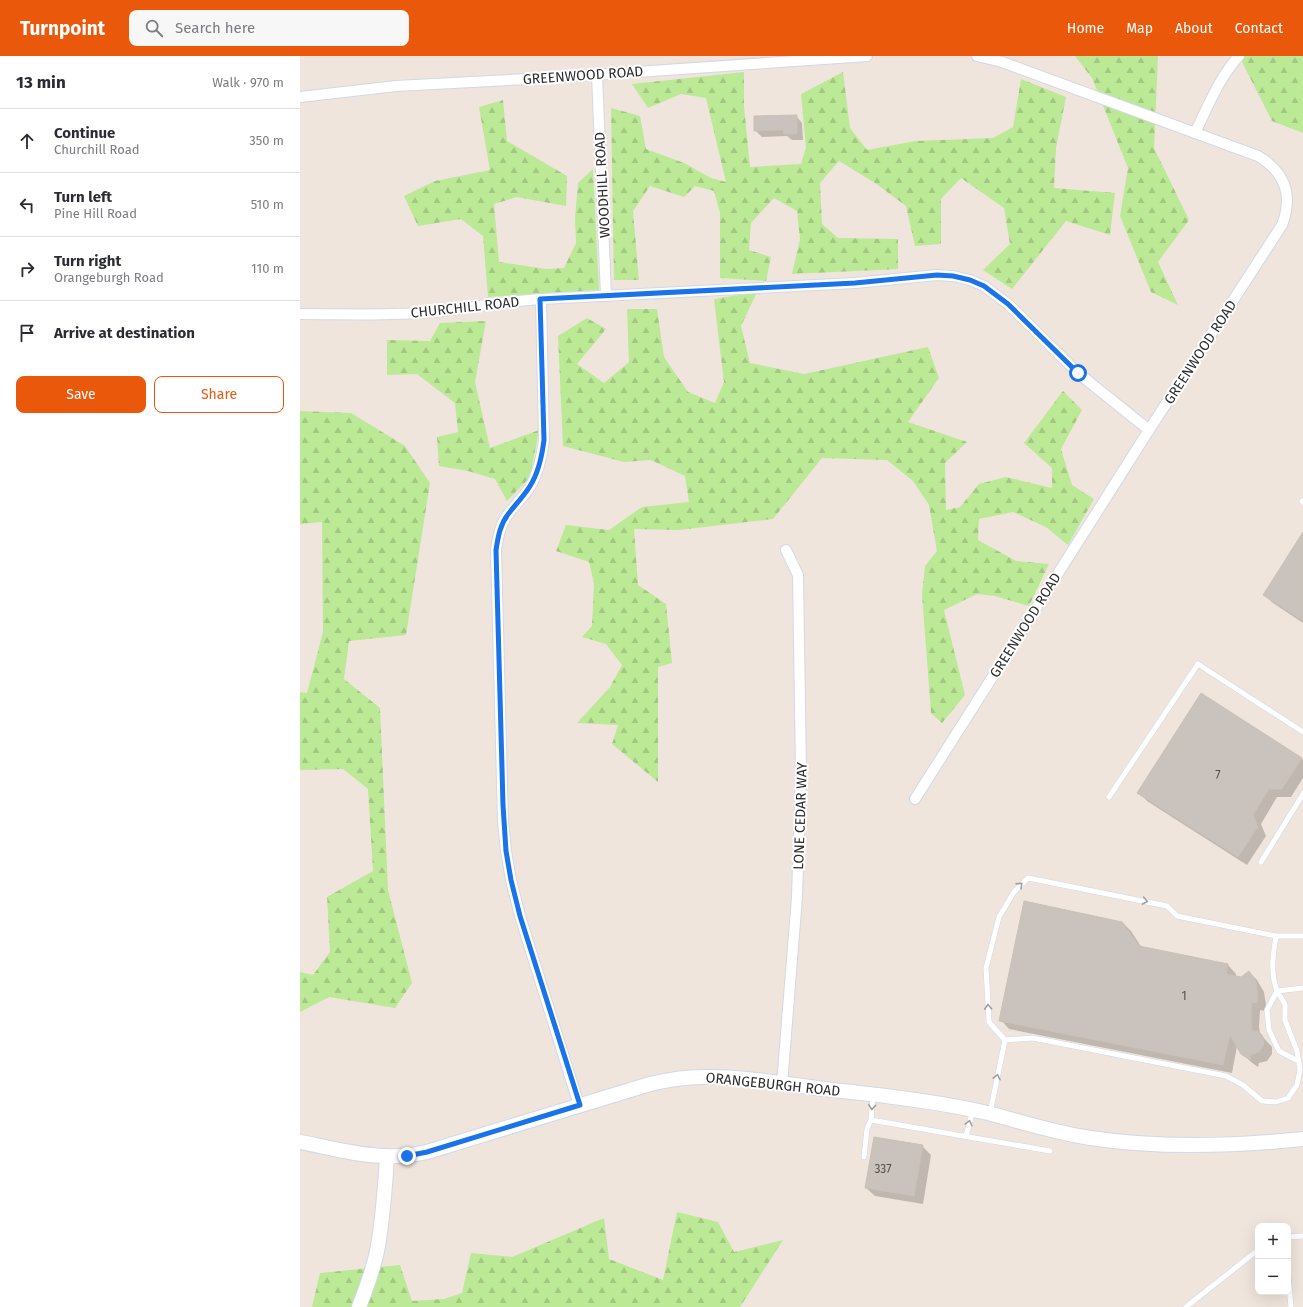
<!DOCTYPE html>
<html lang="en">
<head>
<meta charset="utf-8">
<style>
  body { margin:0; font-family:"Fira Sans",sans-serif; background:#f7f7f7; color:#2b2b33 }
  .controls { position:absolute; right:12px; bottom:12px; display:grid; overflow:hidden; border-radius:8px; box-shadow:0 4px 16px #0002 }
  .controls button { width:36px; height:36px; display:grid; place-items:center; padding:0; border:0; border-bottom:1px solid #e1e1e2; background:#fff; color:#2b2b33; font:20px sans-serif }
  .stop { position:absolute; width:12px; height:12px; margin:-9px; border:3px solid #1a73e8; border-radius:50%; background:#fff }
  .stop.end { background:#1a73e8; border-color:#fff; box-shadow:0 1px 4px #0008 }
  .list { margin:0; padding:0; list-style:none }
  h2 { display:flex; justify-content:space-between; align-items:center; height:52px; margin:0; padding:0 16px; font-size:17px }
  h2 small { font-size:13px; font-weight:400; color:#7c7c81 }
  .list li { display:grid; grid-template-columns:26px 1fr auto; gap:12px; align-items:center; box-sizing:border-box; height:64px; padding:0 16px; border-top:1px solid #e1e1e2 }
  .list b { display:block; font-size:15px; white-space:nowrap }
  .list p { margin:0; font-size:13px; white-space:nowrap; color:#7c7c81 }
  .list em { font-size:13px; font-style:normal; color:#7c7c81 }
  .actions { display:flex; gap:8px; padding:12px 16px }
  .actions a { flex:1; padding:9px 0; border:1px solid #ea580c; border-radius:8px; text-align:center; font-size:14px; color:#ea580c }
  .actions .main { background:#ea580c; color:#fff }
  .icon { flex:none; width:22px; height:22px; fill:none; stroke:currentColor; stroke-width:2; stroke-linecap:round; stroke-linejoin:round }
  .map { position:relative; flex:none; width:1003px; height:1251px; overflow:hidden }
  header { display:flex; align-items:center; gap:24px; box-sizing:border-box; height:56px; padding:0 20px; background:#ea580c; color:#fff }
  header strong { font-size:19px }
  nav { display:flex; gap:22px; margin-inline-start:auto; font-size:14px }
  .search { width:280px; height:36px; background:#f7f7f7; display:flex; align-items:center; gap:10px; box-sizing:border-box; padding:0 14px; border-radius:8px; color:#7c7c81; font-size:15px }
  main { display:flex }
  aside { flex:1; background:#fff }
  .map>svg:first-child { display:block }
  .forest { fill:url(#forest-firs) }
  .shadow { fill:#0003 }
  .building { fill:#cac2bc; stroke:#cac1b6 }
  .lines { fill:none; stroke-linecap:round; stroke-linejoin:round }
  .lane-casing { stroke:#d2d8e5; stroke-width:6 }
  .street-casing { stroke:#d2d8e5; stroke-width:12 }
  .secondary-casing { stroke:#d2d8e5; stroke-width:16 }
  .lane { stroke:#fff; stroke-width:5 }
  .street { stroke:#fff; stroke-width:10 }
  .secondary { stroke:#fff; stroke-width:14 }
  .oneway { stroke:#a0a0a0 }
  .route { stroke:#1a73e8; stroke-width:5 }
  .labels { text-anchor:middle; stroke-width:4; stroke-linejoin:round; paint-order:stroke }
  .number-label { font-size:12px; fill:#545250 }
  .street-label { font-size:14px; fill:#2c2c2c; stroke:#fff }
</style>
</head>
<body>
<header>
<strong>Turnpoint</strong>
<div class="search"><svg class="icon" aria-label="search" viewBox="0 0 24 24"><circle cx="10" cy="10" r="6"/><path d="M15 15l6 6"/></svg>Search here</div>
<nav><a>Home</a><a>Map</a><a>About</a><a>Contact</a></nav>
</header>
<main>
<aside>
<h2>13 min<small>Walk · 970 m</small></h2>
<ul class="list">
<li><svg class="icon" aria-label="ahead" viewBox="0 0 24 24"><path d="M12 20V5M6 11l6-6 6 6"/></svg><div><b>Continue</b><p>Churchill Road</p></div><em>350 m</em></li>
<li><svg class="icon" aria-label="left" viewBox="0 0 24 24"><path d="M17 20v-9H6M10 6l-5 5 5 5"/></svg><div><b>Turn left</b><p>Pine Hill Road</p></div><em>510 m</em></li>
<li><svg class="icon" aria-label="right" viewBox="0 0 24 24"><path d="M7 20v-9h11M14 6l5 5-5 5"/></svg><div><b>Turn right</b><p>Orangeburgh Road</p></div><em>110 m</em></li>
<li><svg class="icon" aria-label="arrive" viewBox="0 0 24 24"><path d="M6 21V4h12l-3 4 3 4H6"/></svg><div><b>Arrive at destination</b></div></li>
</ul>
<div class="actions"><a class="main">Save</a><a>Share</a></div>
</aside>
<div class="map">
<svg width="1003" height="1251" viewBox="0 0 1003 1251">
  <defs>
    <pattern id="forest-firs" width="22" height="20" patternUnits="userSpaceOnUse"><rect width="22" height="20" fill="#bce995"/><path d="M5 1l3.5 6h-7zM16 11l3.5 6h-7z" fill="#a2c881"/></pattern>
  </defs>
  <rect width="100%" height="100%" fill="#efe5dd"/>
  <path class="forest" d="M775,0H858L854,92L889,164L858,206L878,249L851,236L820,160L828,112L792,22Z
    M939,0H1003V77L972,65Z
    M444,16V50L450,111L501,108L506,91L501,38L543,16L550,72L567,94L615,85L693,82L713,71L721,23L766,41L756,92L754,132L815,137L810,179L766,165L712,233L683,214L710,188L704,152L661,122L641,143V188L615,190L606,150L575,127L539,105L520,127L522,168L538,182L598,183V213L492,218L500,183L497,155L474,142L451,167L449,194L471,201L466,225L420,222V157L414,135L395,130L384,141L350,130L333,155L339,224H314L311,52L340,60L346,93L384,107L411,122L426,126L406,42L381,38L348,52L332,28Z
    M203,44L207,85L267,120L266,150L217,141L194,148L199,206L246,213L264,212L276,187L275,162L278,127L293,113L299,234L188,241L183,180L161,163L118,170L104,140L135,125L190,114L179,51Z
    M457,236L441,270L450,307L504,318L628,291L639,322L608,366L667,386L645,407L646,454L660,451L679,428L706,421L752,432V412L724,387L763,335L782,354L761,393L772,429L794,443L768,489L746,471L713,456L679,463L678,484L716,505L749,508L729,550L695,540L677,538L644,554L665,639L642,667L631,657L622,539L625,510L637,495L629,449L613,425L587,404L522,402L473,463L379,474L334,473L338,529L366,548L372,607L358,611V726L312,688L318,669L277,667L310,631L322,609L306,588L282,581L292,570L294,527L289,506L256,495L266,469L309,474L342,451L389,446L385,420L351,404L324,406L263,390L258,280L287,262L306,273L277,308L304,327L329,306L327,253H357L364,301L388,336L415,347L424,326L414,243Z
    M186,265L175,326L190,392L239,374L230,421L207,445L195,423L168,415L139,410L137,381L158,376L155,347L117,318L87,319V284L130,285L140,267Z
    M0,355L51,357L105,390L130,427L106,579L49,585L44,623L80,652L88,834L112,927L95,952L29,941L0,956V916L13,919L30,896L27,841L73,815L68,733L43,713L0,714V636L7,637L23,576L22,466L0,468Z
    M377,1156L418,1166L434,1196L483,1184L440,1251H12L20,1217L100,1209L112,1245L144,1243L162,1237L171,1197L212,1201L304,1162L309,1203L363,1224Z"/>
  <path class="shadow" d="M496,60L502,67L503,84H492L487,80L462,81L455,74Z
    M1003,478V567L973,547L964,539Z
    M1001,702L1003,704V722L991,741H977L961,768L966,780L947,809L847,745L839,736Z
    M822,866L831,875L842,892L928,909L936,918V921L941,922L949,916L957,924L964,936L966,949L965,955L960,954L959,971L960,978L972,991V998L967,1005L959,1007L958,1011L951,1006L942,997L937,990L932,1017L709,973L701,964Z
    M622,1090L631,1099L623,1148L575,1140L566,1132Z"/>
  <path class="building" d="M497,59V78H484L483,74L454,75V60Z
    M1003,476V565L963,539Z
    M901,637L1002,702L982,733H969L953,759L958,771L938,801L837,737Z
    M724,845L822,866L839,890L928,908L926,918L941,921L949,915L956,926L958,940L957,947L952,946L951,961L952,975H957L961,978L963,981L964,989L959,996L951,999L950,1004L941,998L930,979L923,1009L699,965Z
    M574,1081L623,1089L614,1140L565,1132Z"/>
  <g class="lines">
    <defs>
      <path id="lane" d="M1002,445L1003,446
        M809,741L898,608L1003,676
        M961,806L1003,738
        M976,880C973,900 970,915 977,935L967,954L969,974L979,995L998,1005
        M705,984L689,966L686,912L699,861L714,836L728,822L867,850L877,860L976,880H1003
        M705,984L733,982L926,1020L943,1029L962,1045L976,1046L988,1042L997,1029L1000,1014L997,995L985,964V948L977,935L1003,932
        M690,1057L705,984
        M571,1064L573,1039
        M666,1080L673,1054
        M564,1101L567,1073L571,1064L750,1095
        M988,1181L1003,1180
        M988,1219L991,1251
        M886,1251L958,1194"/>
      <path id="street" d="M297,18L306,240
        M0,41L96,30L264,21L567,0
        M895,77C908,50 919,22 939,0
        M241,243L244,384C242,400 239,416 230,431C224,440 216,448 209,457C200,468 198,481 196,494L203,765L206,795L211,824L220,860L279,1049
        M0,258C45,258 90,260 134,256C170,252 205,245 241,243L555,227L637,219L653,220L670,224L684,230L708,248L778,317L849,374
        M615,743L849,374L982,169C993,140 986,117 958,100L702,6L677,0
        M482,1028L497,841L500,750L501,716L498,519L486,494"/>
      <path id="secondary" d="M0,1086C27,1091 59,1100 86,1100C100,1101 113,1099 127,1096L350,1028C367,1024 385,1021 402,1021C443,1020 484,1028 524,1033C579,1039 635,1045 688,1057C722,1066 756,1077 791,1082C861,1093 934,1090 1003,1083
        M59,1251C66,1233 73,1215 77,1195C83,1164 85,1132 87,1101"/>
    </defs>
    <use href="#lane" class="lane-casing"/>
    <use href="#street" class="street-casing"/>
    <use href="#secondary" class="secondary-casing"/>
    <use href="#lane" class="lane"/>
    <use href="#street" class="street"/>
    <use href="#secondary" class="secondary"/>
  </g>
  <defs><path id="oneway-chevron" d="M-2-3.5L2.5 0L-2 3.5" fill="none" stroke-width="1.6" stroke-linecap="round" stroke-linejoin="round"/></defs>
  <g class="oneway">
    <use href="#oneway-chevron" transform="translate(720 829) rotate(-44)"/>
    <use href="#oneway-chevron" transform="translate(845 845) rotate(11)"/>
    <use href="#oneway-chevron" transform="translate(688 951) rotate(-93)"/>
    <use href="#oneway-chevron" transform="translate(697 1021) rotate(-78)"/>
    <use href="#oneway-chevron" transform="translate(572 1051) rotate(96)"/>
    <use href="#oneway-chevron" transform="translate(669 1067) rotate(-76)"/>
  </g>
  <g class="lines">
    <path class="route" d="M107,1100L127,1096L280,1049L220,860L211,824L206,795L203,749L196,494C198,481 200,468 209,457C216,448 224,440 230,430C239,416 242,400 244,384L240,243L555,227L637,219L653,220L670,224L684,230L708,248L778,317"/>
  </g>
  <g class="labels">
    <g class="number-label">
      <text x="918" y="723">7</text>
      <text x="884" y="944">1</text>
      <text x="583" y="1117">337</text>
    </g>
    <g class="street-label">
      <text transform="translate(283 19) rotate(-4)" y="5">GREENWOOD ROAD</text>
      <text transform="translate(302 129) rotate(-93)" y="5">WOODHILL ROAD</text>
      <text transform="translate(165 251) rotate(-6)" y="5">CHURCHILL ROAD</text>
      <text transform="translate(900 296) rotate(-57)" y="5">GREENWOOD ROAD</text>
      <text transform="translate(725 569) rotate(-58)" y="5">GREENWOOD ROAD</text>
      <text transform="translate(500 760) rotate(-88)" y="5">LONE CEDAR WAY</text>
      <text transform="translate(473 1028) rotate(6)" y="5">ORANGEBURGH ROAD</text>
    </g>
  </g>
</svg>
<div class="controls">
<button>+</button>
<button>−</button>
</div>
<div class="stop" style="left:778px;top:317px"></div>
<div class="stop end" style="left:107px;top:1100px"></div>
</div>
</main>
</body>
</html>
